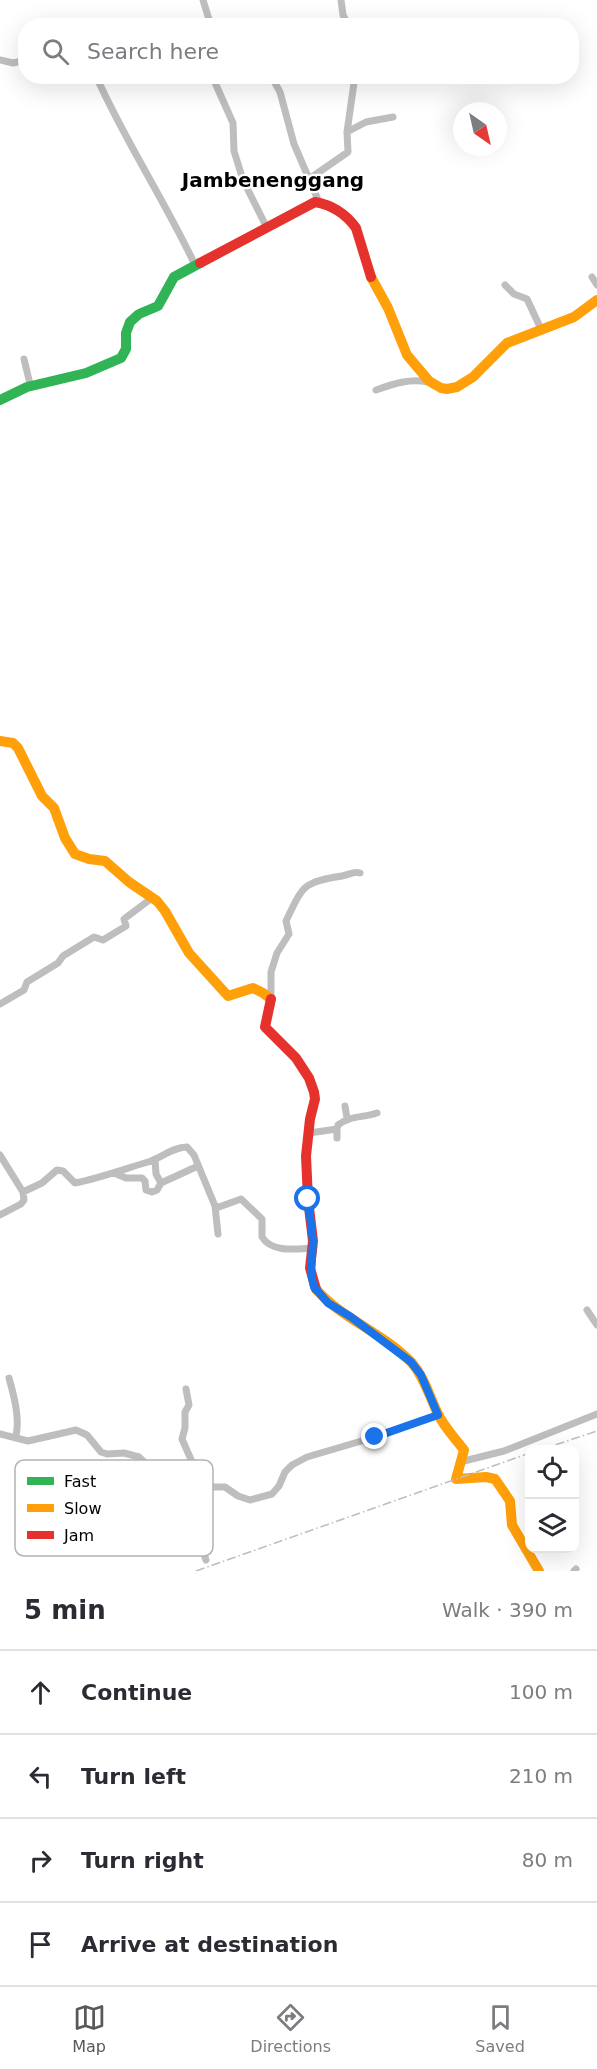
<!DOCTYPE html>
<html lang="en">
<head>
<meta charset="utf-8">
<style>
  body { margin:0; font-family:"DejaVu Sans",sans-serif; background:#f2f2f3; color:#2b2b33 }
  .controls { position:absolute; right:18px; bottom:18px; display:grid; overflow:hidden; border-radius:12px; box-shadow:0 6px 24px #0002 }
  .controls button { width:54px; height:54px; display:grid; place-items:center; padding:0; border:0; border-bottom:2px solid #e1e1e2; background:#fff; color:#2b2b33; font:30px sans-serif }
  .compass { position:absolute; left:453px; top:102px; width:54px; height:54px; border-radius:50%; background:#fff; box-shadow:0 6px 24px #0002; rotate:146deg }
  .stop { position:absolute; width:18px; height:18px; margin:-14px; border:4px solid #1a73e8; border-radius:50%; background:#fff }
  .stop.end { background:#1a73e8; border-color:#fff; box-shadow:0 2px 6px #0008 }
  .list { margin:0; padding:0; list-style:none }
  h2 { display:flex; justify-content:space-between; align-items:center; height:78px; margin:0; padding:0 24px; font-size:26px }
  h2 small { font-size:20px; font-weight:400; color:#7c7c81 }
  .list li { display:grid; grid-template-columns:39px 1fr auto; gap:18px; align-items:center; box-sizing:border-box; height:84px; padding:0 24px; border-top:2px solid #e1e1e2 }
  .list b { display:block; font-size:22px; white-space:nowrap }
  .list em { font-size:20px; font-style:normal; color:#7c7c81 }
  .icon { flex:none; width:33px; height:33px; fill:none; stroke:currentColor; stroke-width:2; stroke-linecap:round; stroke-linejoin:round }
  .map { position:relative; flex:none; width:597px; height:1571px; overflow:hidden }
  .search { position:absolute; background:#fff; box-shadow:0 6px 24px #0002; left:18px; right:18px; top:18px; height:66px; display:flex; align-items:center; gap:15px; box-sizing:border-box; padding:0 21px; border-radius:24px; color:#7c7c81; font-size:22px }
  .sheet { height:414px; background:#fff }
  nav { display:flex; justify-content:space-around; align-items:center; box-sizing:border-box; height:84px; border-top:2px solid #e1e1e2; background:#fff; font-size:16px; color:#7c7c81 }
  nav a { display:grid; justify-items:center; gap:3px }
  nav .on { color:#595959 }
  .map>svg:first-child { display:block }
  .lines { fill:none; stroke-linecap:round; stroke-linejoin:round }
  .street { stroke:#bebebe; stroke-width:7 }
  .fast { stroke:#30b455; stroke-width:10 }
  .slow { stroke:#ff9f0a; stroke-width:10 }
  .jam { stroke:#e5322d; stroke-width:10 }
  .rail { stroke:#bebebe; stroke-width:1.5; stroke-dasharray:9 3 1.5 3; stroke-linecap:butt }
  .route { stroke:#1a73e8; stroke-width:8 }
  .labels { text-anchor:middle; stroke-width:4.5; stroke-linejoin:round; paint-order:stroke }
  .quarter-label { font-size:20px; font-weight:bold; fill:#000; stroke:#fff }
  .key { fill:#fff; stroke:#b2b2b2; stroke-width:1.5 }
  .key-label { font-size:16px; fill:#000 }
</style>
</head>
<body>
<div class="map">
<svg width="597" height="1571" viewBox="0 0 597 1571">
  <rect width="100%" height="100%" fill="#fff"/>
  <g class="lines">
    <path class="street" d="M203,0L211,26
      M341,0L343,15L349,26
      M0,60L13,63L26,60
      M96,76C125,141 165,201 195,265
      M212,76L233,123L234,151L243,180L266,226
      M271,76L280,92L294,144L319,202
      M347,132L366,122L393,117
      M309,179L348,152L347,132L355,76
      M592,277L597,285
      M505,285L514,294L527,299L541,329
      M24,359L30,384
      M376,390C393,384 410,378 428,382
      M271,998V972L277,953L289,934L286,921C303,886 302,882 342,876C349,875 353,871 360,873
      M0,1004L24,990L27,982L58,963L63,956L94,937L103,940L126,926L124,919L152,898
      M345,1106L347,1118
      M337,1129L338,1125C350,1115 363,1118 377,1113
      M309,1133L337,1129V1138
      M0,1155L23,1192L42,1183L57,1170L63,1171L75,1183C100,1178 124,1169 148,1162C161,1158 173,1147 187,1147L194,1155L215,1206L219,1207L241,1199L262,1219V1237C272,1253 296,1249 312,1248
      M155,1159L156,1174L161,1183
      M114,1173L126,1178H142L145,1181L146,1190L152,1192L157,1190L161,1183L198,1166
      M215,1206L218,1234
      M0,1215L21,1204L24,1200L23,1192
      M587,1310L597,1325
      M9,1378C14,1396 20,1418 16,1436
      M186,1389L189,1405L185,1412V1428L182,1439L203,1487
      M0,1434L28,1441L76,1430L87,1435L101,1452L107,1454L124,1453L139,1457L165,1481L188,1487H225L238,1496L250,1500L272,1494L279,1486L285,1472L292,1465L307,1457L375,1437L438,1415
      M460,1462L504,1451L597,1414
      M188,1487C198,1500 203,1515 204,1532C205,1543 201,1549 206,1560
      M574,1571L576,1569"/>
    <path class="fast" d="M0,400L27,387L86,373L121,358L126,349V333L130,322L139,314L158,306L174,277L200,263"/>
    <path class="slow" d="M371,277L388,308L407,355L429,381L441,388L447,389L457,387L473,377L507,343L574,317L597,300
      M0,741L13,743L18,748L42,796L54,808L65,838L75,854L89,859L105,861L129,882L157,901L165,911L189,953L228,996L253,988L263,993L271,999
      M316,1289C343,1320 384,1333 412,1363C424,1377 429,1395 437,1412C443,1426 455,1438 464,1450L456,1479L486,1477L495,1479L510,1501L512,1525L539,1571"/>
    <path class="jam" d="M200,263L315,202C332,205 346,214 356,228L371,277
      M271,999L265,1027L296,1058L309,1078L314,1092L315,1099L310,1119L306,1156L308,1199L313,1241L310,1268L316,1289"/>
    <path class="rail" d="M540,1450L597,1431
      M196,1571L530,1453"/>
  </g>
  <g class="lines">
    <path class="route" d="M308,1199L313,1241L311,1274L314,1287L328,1303L351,1317L411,1362L421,1375L438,1415L375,1437"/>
  </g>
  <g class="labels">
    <g class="quarter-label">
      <text x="273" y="187">Jambenenggang</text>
    </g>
  </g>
  <rect x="15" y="1460" width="198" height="96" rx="9" class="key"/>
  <rect x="27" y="1477" width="27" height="8" fill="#30b455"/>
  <rect x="27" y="1504" width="27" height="8" fill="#ff9f0a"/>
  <rect x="27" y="1531" width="27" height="8" fill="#e5322d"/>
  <g class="key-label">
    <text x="64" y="1487">Fast</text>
    <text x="64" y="1514">Slow</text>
    <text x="64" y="1541">Jam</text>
  </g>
</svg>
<div class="controls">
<button><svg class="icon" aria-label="locate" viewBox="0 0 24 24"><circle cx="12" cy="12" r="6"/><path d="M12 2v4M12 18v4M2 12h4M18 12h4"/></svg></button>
<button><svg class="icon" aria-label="layers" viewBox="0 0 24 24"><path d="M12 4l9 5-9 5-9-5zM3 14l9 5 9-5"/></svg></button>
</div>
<svg class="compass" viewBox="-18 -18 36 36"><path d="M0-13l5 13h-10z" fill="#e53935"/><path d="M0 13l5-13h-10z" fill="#7c7c81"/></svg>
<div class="stop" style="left:308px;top:1199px"></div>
<div class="stop end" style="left:375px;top:1437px"></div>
<div class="search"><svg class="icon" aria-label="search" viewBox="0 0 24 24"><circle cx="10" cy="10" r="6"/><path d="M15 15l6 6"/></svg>Search here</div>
</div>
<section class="sheet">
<h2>5 min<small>Walk · 390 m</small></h2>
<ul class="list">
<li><svg class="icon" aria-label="ahead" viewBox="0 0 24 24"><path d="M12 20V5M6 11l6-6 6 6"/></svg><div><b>Continue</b></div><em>100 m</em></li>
<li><svg class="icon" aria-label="left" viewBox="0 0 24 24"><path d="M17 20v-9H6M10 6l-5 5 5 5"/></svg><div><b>Turn left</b></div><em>210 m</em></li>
<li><svg class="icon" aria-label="right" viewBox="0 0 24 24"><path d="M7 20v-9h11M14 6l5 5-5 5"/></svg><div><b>Turn right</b></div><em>80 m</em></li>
<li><svg class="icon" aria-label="arrive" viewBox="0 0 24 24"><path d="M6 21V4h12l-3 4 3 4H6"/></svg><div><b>Arrive at destination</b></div></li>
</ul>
</section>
<nav>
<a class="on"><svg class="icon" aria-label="map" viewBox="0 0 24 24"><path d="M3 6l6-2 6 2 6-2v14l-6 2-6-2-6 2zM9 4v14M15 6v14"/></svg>Map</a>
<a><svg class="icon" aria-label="directions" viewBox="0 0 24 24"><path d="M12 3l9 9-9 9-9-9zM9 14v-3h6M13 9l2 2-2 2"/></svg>Directions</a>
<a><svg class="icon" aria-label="saved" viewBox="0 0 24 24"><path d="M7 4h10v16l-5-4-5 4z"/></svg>Saved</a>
</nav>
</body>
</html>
